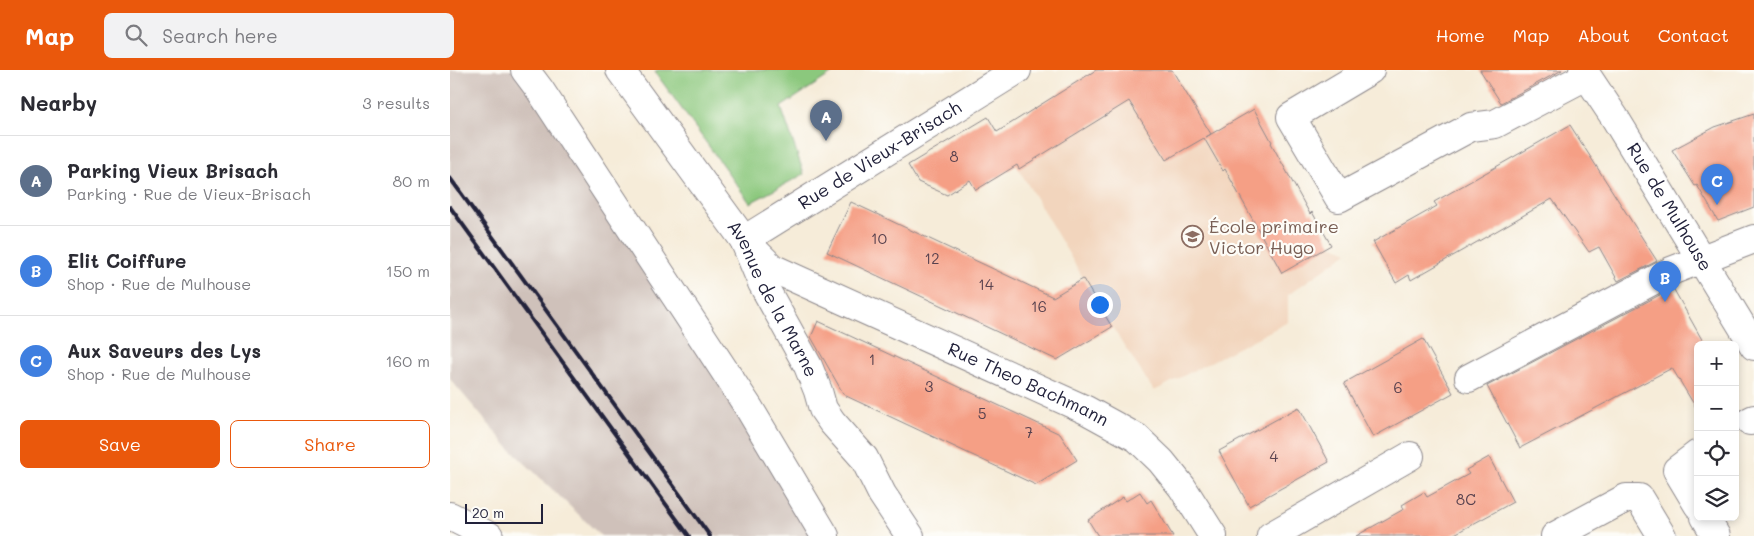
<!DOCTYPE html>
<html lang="en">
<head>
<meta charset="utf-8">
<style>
  body { margin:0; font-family:Mali,sans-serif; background:#f2f2f3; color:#2b2b33 }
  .controls { position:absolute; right:15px; bottom:15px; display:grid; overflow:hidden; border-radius:8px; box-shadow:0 2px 8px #0003 }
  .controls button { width:45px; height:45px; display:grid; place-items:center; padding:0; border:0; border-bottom:1px solid #e1e1e2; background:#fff; color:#2b2b33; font:25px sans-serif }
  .scale { position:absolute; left:15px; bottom:12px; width:78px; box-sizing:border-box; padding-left:5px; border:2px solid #22223b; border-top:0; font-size:14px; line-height:18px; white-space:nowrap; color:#22223b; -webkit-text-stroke:4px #fdfcf7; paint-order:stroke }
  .you { position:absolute; left:649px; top:234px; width:18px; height:18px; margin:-12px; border:4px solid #fff; border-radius:50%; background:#1a73e8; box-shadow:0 0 0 8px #1a73e833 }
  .badge { display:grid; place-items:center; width:32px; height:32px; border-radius:50%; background:#ea580c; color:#fff; font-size:16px; font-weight:700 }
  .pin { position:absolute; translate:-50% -41px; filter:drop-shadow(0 1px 2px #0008) }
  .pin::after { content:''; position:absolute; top:26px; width:18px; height:15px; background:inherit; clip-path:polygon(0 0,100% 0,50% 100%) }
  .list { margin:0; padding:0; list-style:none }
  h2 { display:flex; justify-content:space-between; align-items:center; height:65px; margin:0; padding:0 20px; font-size:21px }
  h2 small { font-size:16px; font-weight:400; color:#7c7c81 }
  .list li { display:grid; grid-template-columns:32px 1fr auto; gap:15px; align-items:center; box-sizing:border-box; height:90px; padding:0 20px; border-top:1px solid #e1e1e2 }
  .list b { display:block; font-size:19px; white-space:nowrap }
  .list p { margin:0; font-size:16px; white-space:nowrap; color:#7c7c81 }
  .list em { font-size:16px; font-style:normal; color:#7c7c81 }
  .actions { display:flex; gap:10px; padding:15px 20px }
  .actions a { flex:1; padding:11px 0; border:1px solid #ea580c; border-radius:8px; text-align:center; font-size:18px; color:#ea580c }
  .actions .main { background:#ea580c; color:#fff }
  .icon { flex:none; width:28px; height:28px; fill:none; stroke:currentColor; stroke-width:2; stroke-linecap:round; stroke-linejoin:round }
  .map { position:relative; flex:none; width:1304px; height:466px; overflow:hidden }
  header { display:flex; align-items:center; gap:30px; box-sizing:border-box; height:70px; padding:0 25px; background:#ea580c; color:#fff }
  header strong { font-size:24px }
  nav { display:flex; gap:28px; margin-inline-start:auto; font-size:18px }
  .search { width:350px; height:45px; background:#f2f2f3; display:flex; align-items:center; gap:12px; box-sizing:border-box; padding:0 18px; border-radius:8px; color:#7c7c81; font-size:19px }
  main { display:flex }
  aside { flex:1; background:#fff }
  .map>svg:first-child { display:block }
  .built { fill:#f2d5bd }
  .industrial { fill:#cfc1ba }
  .green { fill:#8bc87d; stroke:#56755c }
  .building { fill:#f59f85 }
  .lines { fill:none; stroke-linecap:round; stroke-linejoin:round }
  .minor-casing { stroke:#8c878a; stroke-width:30 }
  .major-casing { stroke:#8c878a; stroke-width:30 }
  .minor { stroke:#fff; stroke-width:28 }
  .major { stroke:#fff; stroke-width:28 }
  .rail { stroke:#22223b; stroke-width:4 }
  .labels { text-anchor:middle; stroke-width:4.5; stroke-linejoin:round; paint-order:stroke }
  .number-label { font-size:15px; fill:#57414e }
  .street-label { font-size:18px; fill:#22223b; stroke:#fdfcf7 }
  .education-label { font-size:18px; fill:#785e54; stroke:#fdfcf7; text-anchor:start }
</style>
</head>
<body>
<header>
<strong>Map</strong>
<div class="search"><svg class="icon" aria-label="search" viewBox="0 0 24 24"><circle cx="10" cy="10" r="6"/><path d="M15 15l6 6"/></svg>Search here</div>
<nav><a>Home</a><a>Map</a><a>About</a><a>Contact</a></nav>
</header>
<main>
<aside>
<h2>Nearby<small>3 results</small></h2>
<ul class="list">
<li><span class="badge" style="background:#5c6f8a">A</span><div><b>Parking Vieux Brisach</b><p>Parking · Rue de Vieux-Brisach</p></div><em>80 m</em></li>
<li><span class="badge" style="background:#3f7fe0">B</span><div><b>Elit Coiffure</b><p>Shop · Rue de Mulhouse</p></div><em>150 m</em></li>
<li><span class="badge" style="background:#3f7fe0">C</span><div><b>Aux Saveurs des Lys</b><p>Shop · Rue de Mulhouse</p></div><em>160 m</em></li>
</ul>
<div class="actions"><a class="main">Save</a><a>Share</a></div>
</aside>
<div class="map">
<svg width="1304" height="466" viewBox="0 0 1304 466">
  <rect width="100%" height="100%" fill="#fdfcf7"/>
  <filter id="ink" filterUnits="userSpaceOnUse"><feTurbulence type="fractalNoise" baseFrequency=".02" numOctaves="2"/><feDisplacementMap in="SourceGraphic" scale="10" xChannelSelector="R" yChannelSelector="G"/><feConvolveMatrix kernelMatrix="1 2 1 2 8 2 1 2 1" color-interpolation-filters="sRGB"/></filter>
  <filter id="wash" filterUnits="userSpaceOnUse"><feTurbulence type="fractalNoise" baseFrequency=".0096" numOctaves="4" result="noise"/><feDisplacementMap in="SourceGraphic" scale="20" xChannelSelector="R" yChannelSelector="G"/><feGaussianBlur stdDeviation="1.12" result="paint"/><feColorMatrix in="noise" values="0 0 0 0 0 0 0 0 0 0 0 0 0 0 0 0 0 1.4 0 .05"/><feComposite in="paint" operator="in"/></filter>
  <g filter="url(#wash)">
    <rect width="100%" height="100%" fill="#f6ecd9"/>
    <path class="built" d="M646,0H722L761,64L804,39L860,143L862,142L881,175L898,182L838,225V252L704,321L662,257L561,86L565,83L551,59Z"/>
    <path class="industrial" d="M0,0H92L129,53L370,466H151L58,377L0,309Z"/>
    <path class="green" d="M208,0H387L331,37L354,104L300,133L205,2Z"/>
    <g id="blocks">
      <path class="building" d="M646,0H722L761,64L756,67L804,39L822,72L821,73L860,144L862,142L881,175L832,203L775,99L773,101L754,68L716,90L679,31L569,99L567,95L526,120L520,110L497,125L468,112L458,95L538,47L547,62Z
        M1030,0H1112L1051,33Z
        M1304,44V137L1268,151L1247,115L1245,116L1222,80L1265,57Z
        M1120,55L1207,191L1168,211L1149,177L1139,182L1102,129L961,210L959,205L946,213L923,172L987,136L984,132Z
        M401,132L603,227L633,209L662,257L607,290L377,182Z
        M1223,218L1255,275H1248V341L1222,298L1070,378L1037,316Z
        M368,251L610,364L627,390L586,415L394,325L361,267Z
        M973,269L1003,323L923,367L894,313Z
        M849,337L879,392L799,436L769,381Z
        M1039,387L1063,432L1001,466H906L954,439L952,435L974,422L977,427L1019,404L1016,400Z
        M690,422L697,433L701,430L723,466H648L638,450L673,427L676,431Z"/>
    </g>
  </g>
  <g filter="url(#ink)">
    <use href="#blocks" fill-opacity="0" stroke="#8c878a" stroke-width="1"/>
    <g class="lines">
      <defs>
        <g id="minor">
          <path d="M75,0L90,20L299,338L375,466"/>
          <path id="s1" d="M170,0L294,170L312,213L358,296L368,321L373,339L382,352L414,388L432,424L460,466"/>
          <path d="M920,0L841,47L889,128L1021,57L1045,54L1136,6"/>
          <path id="s2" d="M294,170L322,198L636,340L687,368L711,391L732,417L763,466"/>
          <path id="s3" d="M294,170L567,0"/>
          <path d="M1019,308L1221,201L1304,169"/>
          <path d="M1300,351L1304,349"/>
          <path d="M1248,384L1227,400L1248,435"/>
          <path d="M0,446L39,466"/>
          <path d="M1255,447L1266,466"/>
          <path d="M821,466L960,386"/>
          <path d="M1105,466L1176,428H1189L1212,466"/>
        </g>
        <g id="major">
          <path id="s4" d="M1133,0L1165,48L1304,276"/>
        </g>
      </defs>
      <use href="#minor" class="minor-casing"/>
      <use href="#major" class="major-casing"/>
      <use href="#minor" class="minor"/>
      <use href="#major" class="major"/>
      <path class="rail" d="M0,108L260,466
        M0,137L239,466"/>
    </g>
  </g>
  <defs>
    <symbol id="school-ring" viewBox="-11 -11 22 22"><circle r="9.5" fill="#fdfcf7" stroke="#8d6e63" stroke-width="1.5"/><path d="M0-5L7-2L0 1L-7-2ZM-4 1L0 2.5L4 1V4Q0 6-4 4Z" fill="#8d6e63"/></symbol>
  </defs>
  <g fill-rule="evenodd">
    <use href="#school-ring" x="730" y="154" width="25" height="25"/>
  </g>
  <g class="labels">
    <g class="number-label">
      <text x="504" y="92">8</text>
      <text x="429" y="174">10</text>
      <text x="482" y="194">12</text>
      <text x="536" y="220">14</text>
      <text x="589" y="242">16</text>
      <text x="422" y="295">1</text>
      <text x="479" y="322">3</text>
      <text x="948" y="323">6</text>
      <text x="532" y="349">5</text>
      <text x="579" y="368">7</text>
      <text x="824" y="392">4</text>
      <text x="1016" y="435">8C</text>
    </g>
    <g class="street-label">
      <text dy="6" stroke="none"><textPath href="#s3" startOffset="160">Rue de Vieux-Brisach</textPath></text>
      <text dy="6" stroke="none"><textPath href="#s4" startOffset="162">Rue de Mulhouse</textPath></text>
      <text dy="6" stroke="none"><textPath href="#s1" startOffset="276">Avenue de la Marne</textPath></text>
      <text dy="6" stroke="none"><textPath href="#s2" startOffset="321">Rue Theo Bachmann</textPath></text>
    </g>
    <g class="education-label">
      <text x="759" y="163">École primaire<tspan x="759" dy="21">Victor Hugo</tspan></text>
    </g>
  </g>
</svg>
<div class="controls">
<button>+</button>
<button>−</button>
<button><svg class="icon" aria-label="locate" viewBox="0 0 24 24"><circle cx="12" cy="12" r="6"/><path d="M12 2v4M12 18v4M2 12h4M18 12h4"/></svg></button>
<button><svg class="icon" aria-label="layers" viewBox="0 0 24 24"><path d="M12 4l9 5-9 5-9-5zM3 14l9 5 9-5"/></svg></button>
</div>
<div class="scale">20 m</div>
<div class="you"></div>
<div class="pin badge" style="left:376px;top:71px;background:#5c6f8a">A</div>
<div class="pin badge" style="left:1215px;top:232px;background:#3f7fe0">B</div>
<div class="pin badge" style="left:1267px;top:135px;background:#3f7fe0">C</div>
</div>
</main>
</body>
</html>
